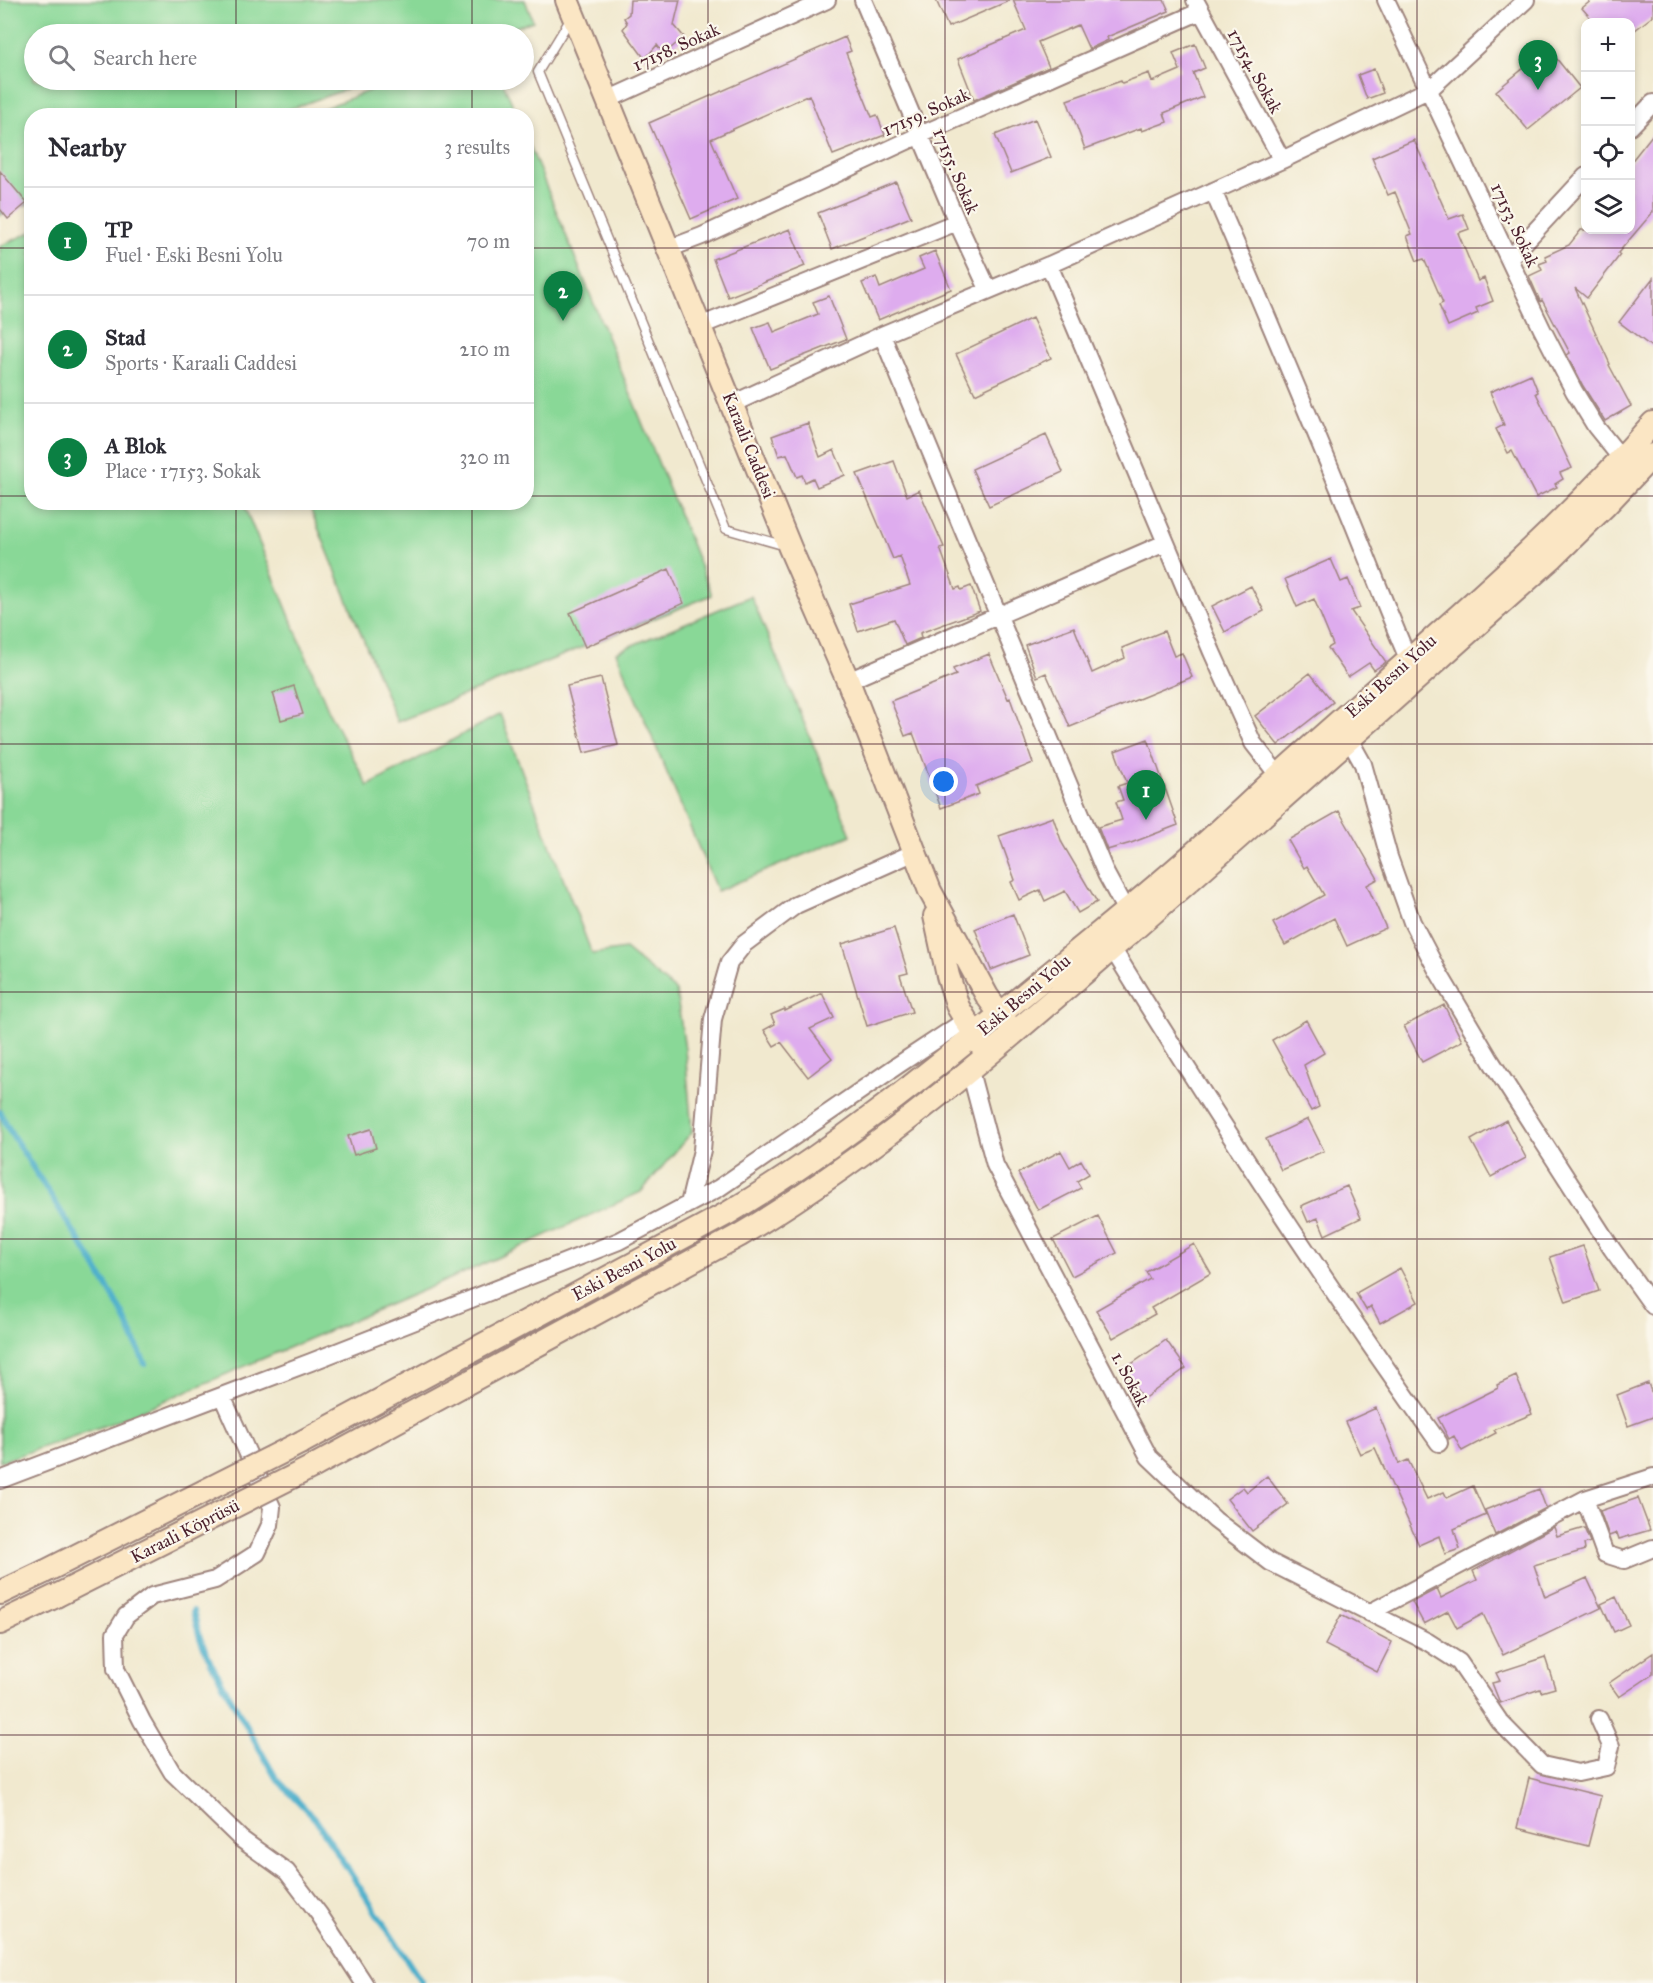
<!DOCTYPE html>
<html lang="en">
<head>
<meta charset="utf-8">
<style>
  body { margin:0; font-family:"IM FELL Great Primer",serif; background:#f7f7f7; color:#2b2b33 }
  .controls { position:absolute; right:18px; top:18px; display:grid; overflow:hidden; border-radius:12px; box-shadow:0 3px 9px #0003 }
  .controls button { width:54px; height:54px; display:grid; place-items:center; padding:0; border:0; border-bottom:2px solid #e1e1e2; background:#fff; color:#2b2b33; font:30px sans-serif }
  .you { position:absolute; left:944px; top:782px; width:21px; height:21px; margin:-15px; border:4px solid #fff; border-radius:50%; background:#1a73e8; box-shadow:0 0 0 9px #1a73e833 }
  .badge { display:grid; place-items:center; width:39px; height:39px; border-radius:50%; background:#0b8043; color:#fff; font-size:20px; font-weight:700 }
  .pin { position:absolute; translate:-50% -50px; filter:drop-shadow(0 2px 3px #0008) }
  .pin::after { content:''; position:absolute; top:32px; width:21px; height:18px; background:inherit; clip-path:polygon(0 0,100% 0,50% 100%) }
  .list { margin:0; padding:0; list-style:none }
  h2 { display:flex; justify-content:space-between; align-items:center; height:78px; margin:0; padding:0 24px; font-size:26px }
  h2 small { font-size:20px; font-weight:400; color:#7c7c81 }
  .list li { display:grid; grid-template-columns:39px 1fr auto; gap:18px; align-items:center; box-sizing:border-box; height:108px; padding:0 24px; border-top:2px solid #e1e1e2 }
  .list b { display:block; font-size:22px; white-space:nowrap }
  .list p { margin:0; font-size:20px; white-space:nowrap; color:#7c7c81 }
  .list em { font-size:20px; font-style:normal; color:#7c7c81 }
  .icon { flex:none; width:33px; height:33px; fill:none; stroke:currentColor; stroke-width:2; stroke-linecap:round; stroke-linejoin:round }
  .map { position:relative; flex:none; width:1653px; height:1983px; overflow:hidden }
  .search { position:absolute; background:#fff; box-shadow:0 3px 9px #0003; left:24px; top:24px; width:510px; height:66px; display:flex; align-items:center; gap:15px; box-sizing:border-box; padding:0 21px; border-radius:33px; color:#7c7c81; font-size:22px }
  .panel { position:absolute; background:#fff; box-shadow:0 3px 9px #0003; left:24px; top:108px; width:510px; height:402px; border-radius:24px }
  .map>svg:first-child { display:block }
  .green { fill:#89d897; stroke:#6a7c61; stroke-width:1.5 }
  .lines { fill:none; stroke-linecap:round; stroke-linejoin:round }
  .stream { stroke:#4cafcb; stroke-width:6 }
  .building { fill:#deacee }
  .lane-casing { stroke:#9e847d; stroke-width:11 }
  .street-casing { stroke:#9e847d; stroke-width:20 }
  .secondary-casing { stroke:#9e847d; stroke-width:26 }
  .lane { stroke:#fff; stroke-width:8 }
  .street { stroke:#fff; stroke-width:16 }
  .secondary { stroke:#fbe6c4; stroke-width:22 }
  .secondary-bridge-casing { stroke:#9e847d; stroke-width:26; stroke-linecap:butt }
  .secondary-bridge { stroke:#fbe6c4; stroke-width:22 }
  .grid { fill:none; stroke:#4a1f2b; stroke-width:1.5; stroke-opacity:0.55 }
  .labels { text-anchor:middle; stroke-width:4.5; stroke-linejoin:round; paint-order:stroke }
  .street-label { font-size:18px; fill:#4a1f2b; stroke:#fbf7ec }
</style>
</head>
<body>
<div class="map">
<svg width="1653" height="1983" viewBox="0 0 1653 1983">
  <rect width="100%" height="100%" fill="#fbf7ec"/>
  <filter id="ink" filterUnits="userSpaceOnUse"><feTurbulence type="fractalNoise" baseFrequency=".0167" numOctaves="2"/><feDisplacementMap in="SourceGraphic" scale="12" xChannelSelector="R" yChannelSelector="G"/><feConvolveMatrix kernelMatrix="1 2 1 2 8 2 1 2 1" color-interpolation-filters="sRGB"/></filter>
  <filter id="wash" filterUnits="userSpaceOnUse"><feTurbulence type="fractalNoise" baseFrequency=".008" numOctaves="4" result="noise"/><feDisplacementMap in="SourceGraphic" scale="24" xChannelSelector="R" yChannelSelector="G"/><feGaussianBlur stdDeviation="1.35" result="paint"/><feColorMatrix in="noise" values="0 0 0 0 0 0 0 0 0 0 0 0 0 0 0 0 0 1.4 0 .05"/><feComposite in="paint" operator="in"/></filter>
  <g filter="url(#wash)">
    <rect width="100%" height="100%" fill="#f1e9cf"/>
    <path class="green" d="M0,0H525L533,21L496,34H34V80H372L273,115L32,116L31,203L0,215Z
      M396,80H502L517,115H307Z
      M527,139L712,595L397,722L308,503L526,502Z
      M31,232L32,502L243,503L330,714L368,786L500,714L592,954L625,949L676,991L685,1049L692,1132L641,1192L468,1271L112,1423L0,1462V246Z
      M751,596L851,835L717,891L616,652Z"/>
    <g class="lines">
      <path class="stream" d="M0,1112L11,1133L93,1262L123,1314L145,1364
        M193,1611L200,1638L211,1663L276,1778L316,1820L422,1983"/>
    </g>
    <g id="blocks">
      <path class="building" d="M630,0H680L674,25L684,37L664,54L657,45L645,59L623,29L627,23L624,18L629,14Z
        M936,0H1011L948,27Z
        M1013,0H1164L1169,11L1107,37L1108,40L1089,49L1078,25L1038,42L1049,67L974,100L958,59L1026,30Z
        M1592,0H1653V16L1630,34V22H1594L1582,8Z
        M845,37L851,51L846,53L872,117L877,115L885,135L833,155L809,95L711,139L737,199L691,219L649,123Z
        M1195,44L1205,68L1193,73L1203,97L1164,113L1167,122L1142,131L1141,128L1085,149L1067,100L1121,81L1122,83L1149,73L1152,82L1180,70L1173,53Z
        M1548,48L1580,88L1528,130L1496,91Z
        M1374,69L1383,93L1367,99L1358,75Z
        M1035,119L1051,157L1011,173L995,135Z
        M1653,134V212L1618,253L1620,255L1587,298L1575,288L1610,364L1609,365L1631,406L1605,421L1583,386L1567,355L1570,353L1542,300L1540,301L1529,276L1542,270L1539,264L1547,261L1545,256L1569,245L1581,230H1630V163Z
        M1414,140L1449,219L1463,214L1469,229L1458,233L1478,281L1484,278L1493,301L1476,308L1478,313L1448,326L1439,305L1443,303L1424,259L1417,261L1407,236L1412,234L1395,192L1388,195L1372,158Z
        M0,171L27,203L8,219L0,209Z
        M896,182L911,217L832,249L818,213Z
        M790,229L805,266L728,297L713,259Z
        M935,251L951,289L878,320L862,283L876,277L880,288L924,269L919,258Z
        M1653,278V348L1619,322Z
        M829,296L846,339L770,369L753,328L770,322L774,332L818,314L813,302Z
        M1032,318L1051,358L975,394L956,354Z
        M1531,374L1538,392L1536,393L1572,468L1560,473L1563,479L1555,484L1557,487L1536,497L1512,451L1508,453L1496,429L1504,425L1490,392Z
        M808,423L820,457L834,450L845,475L817,487L813,478L805,482L802,475L797,477L787,454L779,456L772,436Z
        M1046,435L1063,472L989,506L972,469Z
        M894,461L907,496L919,490L944,547L940,548L955,589L960,587L961,590L971,586L980,611L920,633L921,638L905,645L894,619L858,631L849,604L910,585L900,556L893,559L857,474Z
        M1331,559L1341,582L1348,579L1360,608L1351,611L1386,662L1374,670L1369,663L1348,677L1328,648L1333,645L1314,599L1297,607L1285,579Z
        M669,569L684,603L585,647L570,613Z
        M1251,586L1264,611L1225,632L1212,606Z
        M1074,627L1092,673L1125,658L1122,648L1164,631L1174,656L1182,653L1192,677L1070,727L1046,673L1037,677L1025,645Z
        M989,654L1008,699L1010,698L1033,763L976,786L979,794L941,808L913,733L905,736L891,701L956,675L953,669Z
        M1310,673L1333,702L1278,745L1255,716Z
        M601,678L618,745L584,753L567,686Z
        M294,686L303,714L281,720L273,693Z
        M1148,739L1178,825L1131,843L1107,850L1098,827L1122,820L1116,802L1123,800L1118,786L1127,783L1115,751Z
        M1339,811L1378,879L1367,885L1386,928L1347,946L1334,918L1285,945L1273,923L1324,895L1307,866L1304,868L1288,840Z
        M1053,817L1062,843L1097,902L1078,913L1065,891L1045,901L1040,890L1019,900L1011,882L1015,880L999,836Z
        M1013,914L1029,955L991,970L975,929Z
        M894,928L908,973L900,975L912,1012L867,1026L842,944Z
        M822,993L834,1018L810,1029L832,1058L808,1077L781,1042L774,1046L764,1030L775,1024L771,1015L785,1009V1011Z
        M1444,1005L1462,1041L1422,1062L1404,1026Z
        M1306,1020L1324,1053L1304,1065L1319,1107L1311,1111L1272,1040Z
        M1308,1119L1324,1151L1281,1170L1266,1139Z
        M1506,1120L1526,1158L1491,1177L1471,1140Z
        M371,1129L376,1148L354,1155L348,1136Z
        M1061,1151L1070,1167L1081,1160L1089,1174L1077,1181L1081,1188L1038,1210L1018,1173Z
        M1347,1186L1361,1218L1325,1235L1318,1218L1308,1222L1301,1206Z
        M1098,1216L1117,1253L1072,1276L1053,1239Z
        M1194,1244L1211,1273L1151,1308L1155,1314L1113,1338L1096,1310L1150,1279L1146,1272Z
        M1583,1246L1599,1291L1566,1302L1550,1257Z
        M1400,1268L1418,1302L1380,1323L1371,1306L1366,1310L1356,1293Z
        M1166,1340L1186,1368L1143,1399L1123,1370Z
        M1516,1376L1532,1414L1494,1430L1496,1433L1462,1451L1454,1436L1449,1439L1438,1418L1498,1388L1497,1385Z
        M1648,1383L1653,1397V1417L1628,1426L1617,1395Z
        M1376,1408L1399,1464L1408,1460L1427,1499L1444,1492L1447,1498L1473,1486L1486,1515L1454,1529L1460,1549L1445,1554L1439,1536L1419,1545L1375,1448L1360,1454L1345,1422Z
        M1267,1476L1288,1504L1252,1531L1227,1499L1243,1487L1247,1492Z
        M1539,1489L1546,1508L1495,1535L1485,1510Z
        M1638,1498L1650,1530L1619,1539L1617,1533L1609,1536L1600,1511Z
        M1554,1527L1557,1536L1584,1528L1590,1542L1584,1544L1585,1550L1534,1565L1545,1597L1587,1578L1601,1608L1503,1655L1483,1614L1457,1628L1448,1611L1424,1624L1412,1602L1437,1589L1441,1598L1477,1580L1473,1571Z
        M1616,1597L1629,1625L1614,1632L1601,1604Z
        M1341,1615L1392,1642L1377,1672L1325,1645Z
        M1653,1653V1674L1619,1697L1609,1683Z
        M1545,1657L1555,1688L1541,1692L1540,1689L1500,1703L1492,1683L1500,1681L1496,1673Z
        M1529,1778L1601,1796L1588,1846L1517,1828Z"/>
    </g>
  </g>
  <g filter="url(#ink)">
    <use href="#blocks" fill-opacity="0" stroke="#9e847d" stroke-width="1.5"/>
    <g class="lines">
      <defs>
        <path id="lane" d="M571,18L538,72L726,529L786,546"/>
        <path id="street" d="M863,0L957,222L988,289
          M1195,0L1282,160
          M1386,0L1542,329L1574,391L1596,427L1621,458
          M607,100L827,0
          M1630,127L1653,103
          M1213,191C1258,294 1301,397 1344,501C1366,554 1386,608 1409,661
          M668,249L702,236L920,135L1201,11
          M1510,258L1586,176
          M1049,265L1212,652L1253,743L1278,775
          M700,326L957,222
          M882,335L1106,874L1126,911
          M732,404L882,335L1049,265L1282,160L1430,89L1526,0
          M848,681L1165,543
          M1349,739L1363,764L1389,857L1412,922L1437,970L1491,1061L1612,1249L1653,1306
          M1112,948C1216,1117 1324,1282 1439,1443
          M970,1071L995,1165L1149,1457L1215,1520L1270,1562L1428,1642L1459,1662L1500,1722L1542,1765L1578,1773L1606,1767L1611,1746L1599,1719
          M689,1204L702,1150L713,1019L729,963L744,944L796,905L915,852
          M222,1396L272,1507L270,1525L257,1553L215,1580L152,1596L126,1616L115,1634L116,1669L142,1721L172,1772L241,1839L287,1872L319,1914L364,1983
          M0,1480L311,1362L619,1241L719,1188L898,1065L966,1020
          M1585,1499L1605,1554L1624,1560L1653,1548
          M1369,1613L1585,1499L1653,1477"/>
        <path id="secondary" d="M567,0L790,548L848,681L930,891L987,996L1008,1025
          M935,916L948,976L958,1007L982,1047
          M302,1442L728,1213C828,1154 919,1081 1009,1007C1073,954 1140,902 1202,846C1228,823 1253,799 1279,775C1405,661 1541,552 1653,423
          M314,1466L740,1235C876,1154 996,1050 1115,946C1262,818 1407,687 1553,557L1604,507L1653,455
          M0,1593L44,1572
          M0,1623L56,1596"/>
      </defs>
      <use href="#lane" class="lane-casing"/>
      <use href="#street" class="street-casing"/>
      <use href="#secondary" class="secondary-casing"/>
      <use href="#lane" class="lane"/>
      <use href="#street" class="street"/>
      <use href="#secondary" class="secondary"/>
      <defs>
        <path id="secondary-bridge" d="M44,1572L302,1442
          M56,1596L314,1466"/>
      </defs>
      <use href="#secondary-bridge" class="secondary-bridge-casing"/>
      <use href="#secondary-bridge" class="secondary-bridge"/>
    </g>
  </g>
  <path class="grid" d="M236,0V34M472,0V34M708,0V1983M945,0V1983M1181,0V1983M1417,0V1983M236,80V116M472,80V116M0,248H32M526,248H1653M0,496H32M526,496H1653M236,502V1983M472,502V1983M0,744H1653M0,992H1653M0,1239H1653M0,1487H1653M0,1735H1653"/>
  <g class="labels">
    <g class="street-label">
      <text transform="translate(676 47) rotate(-24)" y="6">17158. Sokak</text>
      <text transform="translate(1255 71) rotate(61)" y="6">17154. Sokak</text>
      <text transform="translate(926 112) rotate(-24)" y="6">17159. Sokak</text>
      <text transform="translate(956 171) rotate(67)" y="6">17155. Sokak</text>
      <text transform="translate(1515 225) rotate(65)" y="6">17153. Sokak</text>
      <text transform="translate(749 445) rotate(68)" y="6">Karaali Caddesi</text>
      <text transform="translate(1391 676) rotate(-42)" y="6">Eski Besni Yolu</text>
      <text transform="translate(1024 995) rotate(-40)" y="6">Eski Besni Yolu</text>
      <text transform="translate(624 1269) rotate(-28)" y="6">Eski Besni Yolu</text>
      <text transform="translate(1130 1379) rotate(62)" y="6">1. Sokak</text>
      <text transform="translate(185 1531) rotate(-27)" y="6">Karaali Köprüsü</text>
    </g>
  </g>
</svg>
<div class="controls">
<button>+</button>
<button>−</button>
<button><svg class="icon" aria-label="locate" viewBox="0 0 24 24"><circle cx="12" cy="12" r="6"/><path d="M12 2v4M12 18v4M2 12h4M18 12h4"/></svg></button>
<button><svg class="icon" aria-label="layers" viewBox="0 0 24 24"><path d="M12 4l9 5-9 5-9-5zM3 14l9 5 9-5"/></svg></button>
</div>
<div class="you"></div>
<div class="pin badge" style="left:1146px;top:820px">1</div>
<div class="pin badge" style="left:563px;top:321px">2</div>
<div class="pin badge" style="left:1538px;top:90px">3</div>
<div class="search"><svg class="icon" aria-label="search" viewBox="0 0 24 24"><circle cx="10" cy="10" r="6"/><path d="M15 15l6 6"/></svg>Search here</div>
<section class="panel">
<h2>Nearby<small>3 results</small></h2>
<ul class="list">
<li><span class="badge">1</span><div><b>TP</b><p>Fuel · Eski Besni Yolu</p></div><em>70 m</em></li>
<li><span class="badge">2</span><div><b>Stad</b><p>Sports · Karaali Caddesi</p></div><em>210 m</em></li>
<li><span class="badge">3</span><div><b>A Blok</b><p>Place · 17153. Sokak</p></div><em>320 m</em></li>
</ul>
</section>
</div>
</body>
</html>
